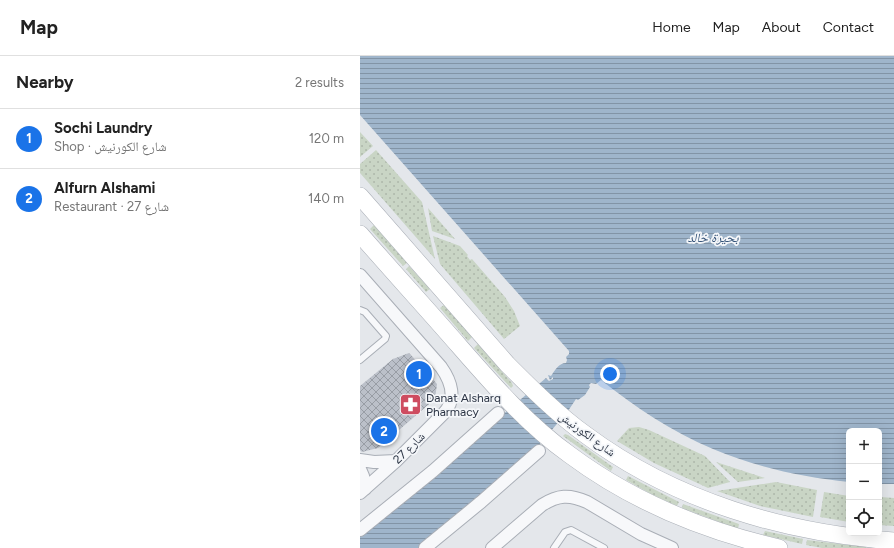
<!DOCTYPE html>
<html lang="en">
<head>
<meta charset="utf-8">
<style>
  body { margin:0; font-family:Figtree,"Noto Naskh Arabic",sans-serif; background:#f2f2f2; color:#222 }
  .controls { position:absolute; right:12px; bottom:12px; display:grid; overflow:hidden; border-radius:6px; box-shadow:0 4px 16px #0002 }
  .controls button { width:36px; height:36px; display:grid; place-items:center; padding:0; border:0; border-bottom:1px solid #e0e0e0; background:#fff; color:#222; font:20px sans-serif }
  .you { position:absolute; left:250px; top:318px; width:14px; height:14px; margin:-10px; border:3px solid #fff; border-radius:50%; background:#1a73e8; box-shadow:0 0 0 6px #1a73e833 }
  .badge { display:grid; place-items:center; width:26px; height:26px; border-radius:50%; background:#1a73e8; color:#fff; font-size:13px; font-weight:700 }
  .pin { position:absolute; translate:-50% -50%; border:2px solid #fff; box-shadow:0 1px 4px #0006 }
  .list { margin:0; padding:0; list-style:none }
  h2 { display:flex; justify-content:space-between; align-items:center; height:52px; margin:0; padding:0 16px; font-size:17px }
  h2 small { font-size:13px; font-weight:400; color:#767676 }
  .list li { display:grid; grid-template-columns:26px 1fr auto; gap:12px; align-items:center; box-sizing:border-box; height:60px; padding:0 16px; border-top:1px solid #e0e0e0 }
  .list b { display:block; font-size:15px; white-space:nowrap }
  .list p { margin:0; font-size:13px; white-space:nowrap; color:#767676 }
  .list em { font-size:13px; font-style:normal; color:#767676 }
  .icon { flex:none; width:22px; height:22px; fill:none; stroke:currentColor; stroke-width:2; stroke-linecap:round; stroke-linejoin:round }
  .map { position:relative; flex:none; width:534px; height:492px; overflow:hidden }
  header { display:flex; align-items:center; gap:24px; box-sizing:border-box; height:56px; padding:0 20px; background:#fff; border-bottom:1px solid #e0e0e0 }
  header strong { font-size:19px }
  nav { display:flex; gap:22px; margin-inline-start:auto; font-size:14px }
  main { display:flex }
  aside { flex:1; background:#fff }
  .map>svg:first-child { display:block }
  .grass { fill:url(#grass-dots) }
  .water { fill:url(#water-rules) }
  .building { fill:url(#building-cross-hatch) }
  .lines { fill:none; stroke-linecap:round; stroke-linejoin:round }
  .lane-casing { stroke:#a9aeb6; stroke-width:8 }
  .street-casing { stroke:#a9aeb6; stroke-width:14 }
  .secondary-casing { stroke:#a9aeb6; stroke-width:18 }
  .lane { stroke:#f7f8fa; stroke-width:6 }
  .street { stroke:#f7f8fa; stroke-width:12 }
  .secondary { stroke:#fff; stroke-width:17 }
  .labels { text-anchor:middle; stroke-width:3.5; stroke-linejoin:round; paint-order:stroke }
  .poi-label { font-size:12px; fill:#2b3444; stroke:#f4f6f9; text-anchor:start }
  .street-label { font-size:12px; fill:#2b3444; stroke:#f4f6f9 }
  .water-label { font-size:13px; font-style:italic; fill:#355378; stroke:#f4f6f9 }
</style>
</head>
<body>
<header>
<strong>Map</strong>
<nav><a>Home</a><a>Map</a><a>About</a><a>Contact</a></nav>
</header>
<main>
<aside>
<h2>Nearby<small>2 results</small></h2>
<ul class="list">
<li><span class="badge">1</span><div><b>Sochi Laundry</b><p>Shop · شارع الكورنيش</p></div><em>120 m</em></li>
<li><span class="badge">2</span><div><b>Alfurn Alshami</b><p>Restaurant · شارع 27</p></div><em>140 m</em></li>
</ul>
</aside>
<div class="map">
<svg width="534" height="492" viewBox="0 0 534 492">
  <defs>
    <pattern id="grass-dots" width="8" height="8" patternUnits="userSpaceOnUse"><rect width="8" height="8" fill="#c9d5c5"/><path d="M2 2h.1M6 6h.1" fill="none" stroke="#adb7aa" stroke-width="1.8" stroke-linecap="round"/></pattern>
    <pattern id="water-rules" width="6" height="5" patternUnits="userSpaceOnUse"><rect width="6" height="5" fill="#9fb5cb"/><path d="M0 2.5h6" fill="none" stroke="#8294a6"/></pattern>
    <pattern id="building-cross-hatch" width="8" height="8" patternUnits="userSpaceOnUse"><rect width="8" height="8" fill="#bbc0c9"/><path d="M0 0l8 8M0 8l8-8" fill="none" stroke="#989da5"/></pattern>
  </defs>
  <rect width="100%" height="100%" fill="#e4e7eb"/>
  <path class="grass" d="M0,76L13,90L0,101Z
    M16,94L62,146L75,203L0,117V108Z
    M68,152L95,183L72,175Z
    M14,169L47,207L43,210L10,173Z
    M73,180L100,190L108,199L107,200L110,204L112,203L145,241L154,255L160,270L144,283L80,208Z
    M49,210L70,233L66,236L46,213Z
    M84,249L112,281L108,285L80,252Z
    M118,288L152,327L153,330L151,332L114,292Z
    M279,371L289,374L345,400L370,426L348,432L294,407L257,385L269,372Z
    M205,378L208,379L253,411L251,415L203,380Z
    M356,406L405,422L378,426Z
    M268,420L319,446L317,450L291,438L266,424Z
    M416,426L457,434L453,461L400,450L357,435Z
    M464,436L489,440V466L460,461Z
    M520,441L534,442V470L519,469Z
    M323,448L379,468L378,473L322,452Z
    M405,475L443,483L442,488L403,479Z
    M447,484L506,491V492H462L446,489Z"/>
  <path class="water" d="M0,0H534V428H519V375H489V426C442,421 396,411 353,393C312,376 275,351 241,324L236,328L231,327L229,329L230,331L225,339L218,344L216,343L208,355L178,390L60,492H0V479L186,322L189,325L193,323V321L190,324L188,319L191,320C195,314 199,307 206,307L207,304L206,301L209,298V295L0,59Z"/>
  <path class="building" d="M49,297L77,328L75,343L18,392L2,396L0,394V330L33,303Z"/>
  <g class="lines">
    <defs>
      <path id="lane" d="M0,254L5,256L26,280L25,283L0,304
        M194,492L205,476L211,474L244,492"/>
      <path id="street" d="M0,219L81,311C91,325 97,343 84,357L36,405L0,437
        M0,404L14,406L36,405
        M0,413L3,420L5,433
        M0,474L73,415L138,357
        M65,492L121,446L179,395
        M132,492L182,449C198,439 209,438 227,446L281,478L312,492"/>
      <path id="secondary" d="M0,140L147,308C172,333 197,358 226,379C315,445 424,477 534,485
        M0,178C33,216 67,253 100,291C134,330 168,369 210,399C272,445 345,475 419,492"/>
    </defs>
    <use href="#lane" class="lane-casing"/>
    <use href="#street" class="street-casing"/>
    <use href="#secondary" class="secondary-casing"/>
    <use href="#lane" class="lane"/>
    <use href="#street" class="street"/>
    <use href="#secondary" class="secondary"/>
  </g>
  <defs>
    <symbol id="pharmacy-square" viewBox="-11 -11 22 22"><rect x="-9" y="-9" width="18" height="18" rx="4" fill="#ce4c60" stroke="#f4f6f9"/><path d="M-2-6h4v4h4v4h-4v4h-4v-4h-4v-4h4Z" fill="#fff"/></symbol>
  </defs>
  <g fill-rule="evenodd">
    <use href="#pharmacy-square" x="38" y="336" width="25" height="25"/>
  </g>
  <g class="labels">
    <g class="poi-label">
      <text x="66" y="346">Danat Alsharq<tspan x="66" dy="14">Pharmacy</tspan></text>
    </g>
    <g class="street-label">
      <text transform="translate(227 378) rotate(36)" y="4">شارع الكورنيش</text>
      <text transform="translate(49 392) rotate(-45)" y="4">شارع 27</text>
    </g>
    <g class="water-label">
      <text x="353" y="186">بحيرة خالد</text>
    </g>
  </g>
</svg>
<div class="controls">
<button>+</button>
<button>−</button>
<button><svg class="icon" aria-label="locate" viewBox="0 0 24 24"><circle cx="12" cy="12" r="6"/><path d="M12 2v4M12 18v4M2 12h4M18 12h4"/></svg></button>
</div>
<div class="you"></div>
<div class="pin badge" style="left:59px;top:318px">1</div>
<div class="pin badge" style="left:24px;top:375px">2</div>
</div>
</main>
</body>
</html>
